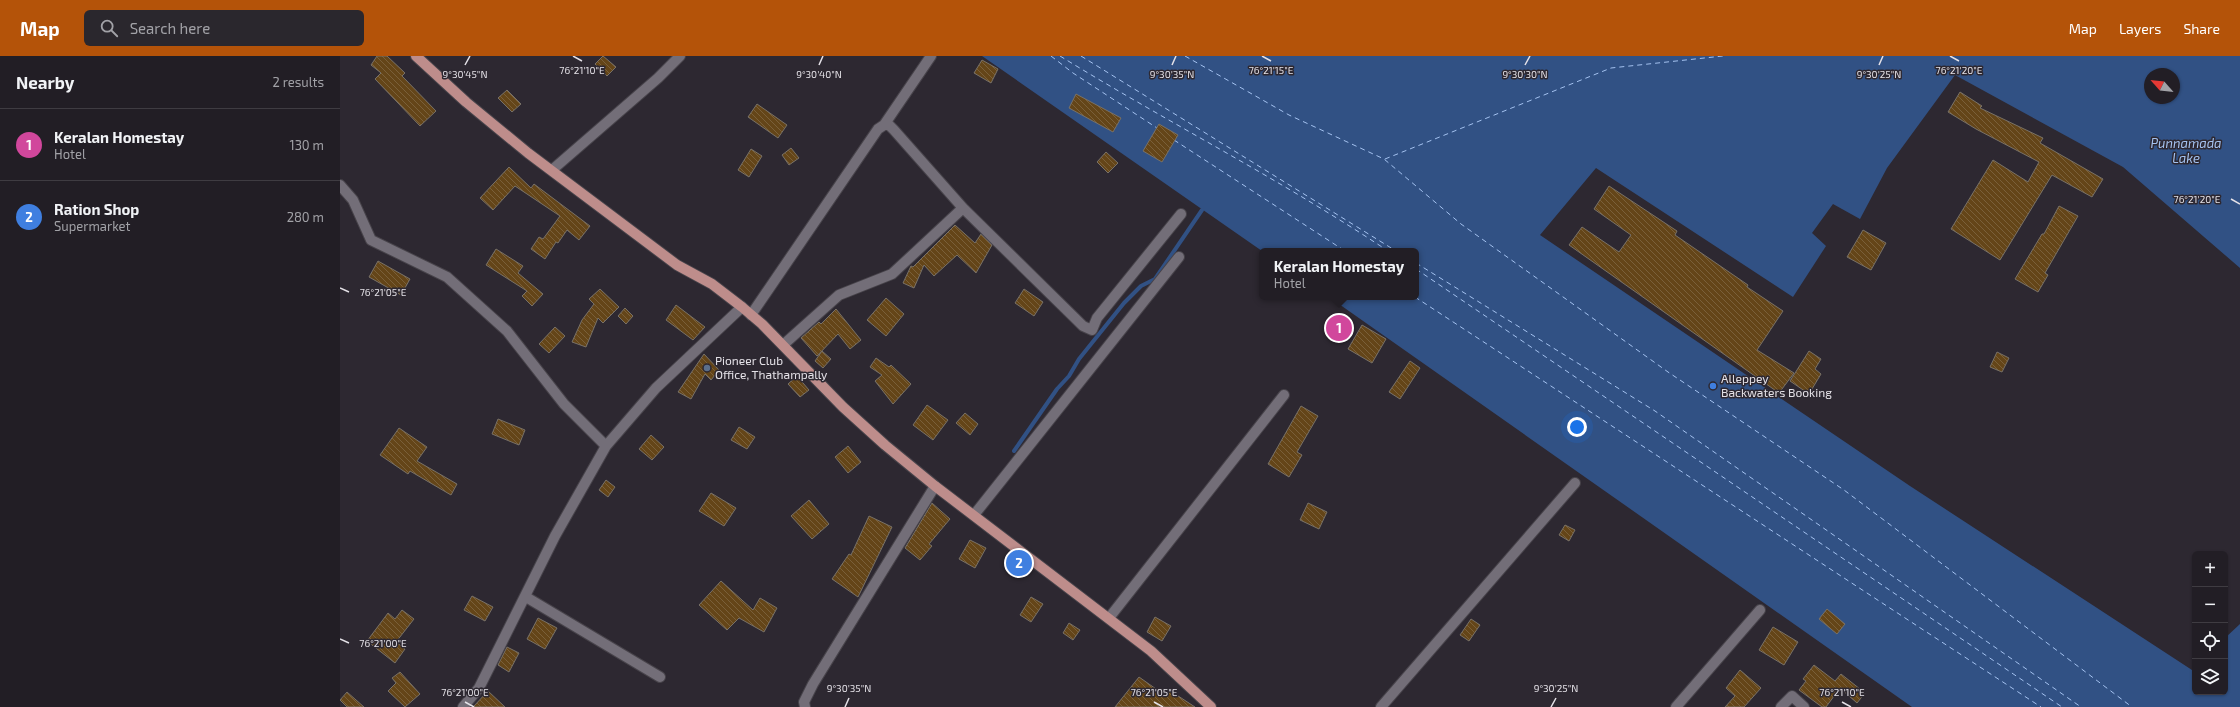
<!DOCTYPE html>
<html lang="en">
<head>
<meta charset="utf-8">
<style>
  body { margin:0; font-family:"Exo 2",sans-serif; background:#2a272d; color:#f1f3f6 }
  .controls { position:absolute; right:12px; bottom:12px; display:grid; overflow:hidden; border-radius:6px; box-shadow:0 1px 3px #0004 }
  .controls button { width:36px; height:36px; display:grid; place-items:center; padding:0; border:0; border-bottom:1px solid #3f3c42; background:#221e25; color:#f1f3f6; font:20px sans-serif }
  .compass { position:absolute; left:1804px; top:12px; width:36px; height:36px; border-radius:50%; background:#221e25; box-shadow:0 1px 3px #0004; rotate:297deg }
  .you { position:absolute; left:1237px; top:371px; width:14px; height:14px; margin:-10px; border:3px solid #fff; border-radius:50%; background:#1a73e8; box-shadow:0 0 0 6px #1a73e833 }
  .badge { display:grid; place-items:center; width:26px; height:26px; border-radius:50%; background:#b45309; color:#fff; font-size:13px; font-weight:700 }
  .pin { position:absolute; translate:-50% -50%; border:2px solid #fff; box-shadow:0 1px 4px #0006 }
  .popup { position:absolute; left:919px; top:192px; width:160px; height:52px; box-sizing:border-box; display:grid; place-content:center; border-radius:6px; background:#221e25; filter:drop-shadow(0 1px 3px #0005); font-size:13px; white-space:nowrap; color:#a2a2a7 }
  .popup b { font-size:15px; color:#f1f3f6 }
  .popup::after { content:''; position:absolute; left:50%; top:100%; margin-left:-8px; border:8px solid transparent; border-top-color:#221e25 }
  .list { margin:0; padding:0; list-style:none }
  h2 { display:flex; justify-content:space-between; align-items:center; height:52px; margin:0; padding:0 16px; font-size:17px }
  h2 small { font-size:13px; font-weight:400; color:#a2a2a7 }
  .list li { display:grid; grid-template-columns:26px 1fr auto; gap:12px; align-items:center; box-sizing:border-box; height:72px; padding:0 16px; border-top:1px solid #3f3c42 }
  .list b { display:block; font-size:15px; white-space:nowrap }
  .list p { margin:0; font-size:13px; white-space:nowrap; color:#a2a2a7 }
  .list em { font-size:13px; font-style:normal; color:#a2a2a7 }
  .icon { flex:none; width:22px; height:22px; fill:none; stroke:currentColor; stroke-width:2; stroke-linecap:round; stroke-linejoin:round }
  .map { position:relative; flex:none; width:1900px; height:651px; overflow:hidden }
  header { display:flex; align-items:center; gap:24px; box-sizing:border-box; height:56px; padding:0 20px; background:#b45309; color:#fff }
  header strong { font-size:19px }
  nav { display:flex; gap:22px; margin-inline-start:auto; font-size:14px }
  .search { width:280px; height:36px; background:#2a272d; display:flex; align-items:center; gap:10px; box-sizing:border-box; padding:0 14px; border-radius:6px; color:#a2a2a7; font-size:15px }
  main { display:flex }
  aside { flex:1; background:#221e25 }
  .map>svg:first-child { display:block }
  .water { fill:#315184; fill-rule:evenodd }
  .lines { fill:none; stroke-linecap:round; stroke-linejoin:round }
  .stream { stroke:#315184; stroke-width:4 }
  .ferry { stroke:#a4c2f0; stroke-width:1; stroke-dasharray:5 4; stroke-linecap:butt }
  .building { fill:url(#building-back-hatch); stroke:#787167 }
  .minor-casing { stroke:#47434a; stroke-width:12 }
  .major-casing { stroke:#47434a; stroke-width:12 }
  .minor { stroke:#736e78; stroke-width:10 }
  .major { stroke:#be8d8b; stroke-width:10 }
  .ticks { fill:none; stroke:#e4e1e7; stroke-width:1.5 }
  .service-dot { fill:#5c6f8a; stroke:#2d2831; stroke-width:1.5 }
  .shop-dot { fill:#3f7fe0; stroke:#2d2831; stroke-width:1.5 }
  .labels { text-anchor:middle; stroke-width:3; stroke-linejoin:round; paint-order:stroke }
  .poi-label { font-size:12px; fill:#e4e1e7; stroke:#2d2831; text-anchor:start }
  .water-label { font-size:13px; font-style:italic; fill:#a4c2f0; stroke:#2d2831 }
  .ticks-label { font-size:10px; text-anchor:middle; fill:#e4e1e7; stroke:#2d2831; stroke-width:3; stroke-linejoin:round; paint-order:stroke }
</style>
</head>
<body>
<header>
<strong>Map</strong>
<div class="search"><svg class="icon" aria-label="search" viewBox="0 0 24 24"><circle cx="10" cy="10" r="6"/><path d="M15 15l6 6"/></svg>Search here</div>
<nav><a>Map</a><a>Layers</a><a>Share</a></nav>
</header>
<main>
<aside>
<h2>Nearby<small>2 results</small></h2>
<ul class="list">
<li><span class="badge" style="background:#d1479c">1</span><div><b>Keralan Homestay</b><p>Hotel</p></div><em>130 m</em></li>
<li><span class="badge" style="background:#3f7fe0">2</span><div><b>Ration Shop</b><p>Supermarket</p></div><em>280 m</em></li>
</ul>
</aside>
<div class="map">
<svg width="1900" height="651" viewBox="0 0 1900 651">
  <defs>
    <pattern id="building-back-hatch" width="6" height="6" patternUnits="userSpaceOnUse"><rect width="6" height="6" fill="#644518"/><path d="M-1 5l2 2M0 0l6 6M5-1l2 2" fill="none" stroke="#7a603a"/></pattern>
  </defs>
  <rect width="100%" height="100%" fill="#2d2831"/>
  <path class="water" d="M642,0H1900V212L1783,111L1615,19L1547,112L1520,163L1493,148L1472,177L1486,190L1453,241L1256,112L1200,179L1570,430L1852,614L1855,611V636H1885V582L1900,568V651H1572L989,241H1076V195H922ZM1810,18H1834V42H1810Z"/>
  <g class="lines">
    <path class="stream" d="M674,395L717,333L729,320L739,303L784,247L801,230L815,223L862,154"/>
    <path class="ferry" d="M711,0L733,17L817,72
      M720,0C829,67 943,125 1048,195
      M741,0L1056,195
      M845,0L949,59L1044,103L1121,168L1328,316L1504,434L1792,651
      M834,84L1005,195
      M1045,103L1271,12L1383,0
      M1076,207L1315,355L1741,651
      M1076,213L1722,651
      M1075,241L1701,651"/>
  </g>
  <path class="building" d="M37,0H47L65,17L62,20L96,55L80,70L35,23L41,17L31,9Z
    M263,0L276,11L267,20L255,8Z
    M642,4L658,13L651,27L634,17Z
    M167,34L181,48L172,56L158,42Z
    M1620,36L1642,50L1640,52L1703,82L1700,87L1763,123L1752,141L1712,119L1660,204L1611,173L1653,104L1688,126L1699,106L1636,73L1608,56Z
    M736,38L781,62L773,76L729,52Z
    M417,48L447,69L438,82L408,61Z
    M819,68L838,79L822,106L803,95Z
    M451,92L459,102L449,109L442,99Z
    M411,93L422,100L409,121L398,114Z
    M766,96L778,107L768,117L757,106Z
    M169,111L191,132L194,128L250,170L239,184L227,174L218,187L216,186L205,203L191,193L199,181L203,183L220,160L175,130L153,154L140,142Z
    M1269,130L1337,175L1335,179L1408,229L1407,231L1443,255L1417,294L1454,317L1439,337L1229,189L1242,171L1279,196L1291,179L1254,153Z
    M1719,150L1738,160L1705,217L1708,219L1698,236L1675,223L1702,178H1704Z
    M615,169L635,187L641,178L652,189L636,217L617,199L594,220L584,209L574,232L563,227L571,210L573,211Z
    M1523,174L1546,187L1531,214L1507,201Z
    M156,193L183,210L178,217L203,238L192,250L182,240L187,235L146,209Z
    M38,205L70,223L61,239L29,221Z
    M260,233L279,251L263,267L258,262L246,291L232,286L242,264L254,248L249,243Z
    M684,233L703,246L694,260L675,247Z
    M546,242L564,258L546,280L527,264Z
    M336,249L365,271L353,284L326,264Z
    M285,252L293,260L286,268L278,260Z
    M496,253L521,284L510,293L498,278L477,300L461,282L479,266L481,268Z
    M1022,269L1046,283L1032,307L1008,293Z
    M215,271L225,280L209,297L199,288Z
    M482,295L491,303L483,312L475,305Z
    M1469,295L1481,303L1475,313L1481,318L1469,338L1450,325Z
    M1657,296L1669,302L1662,316L1650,311Z
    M364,298L379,314L371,324L365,318L351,343L338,336Z
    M536,302L549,311L551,309L571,328L553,348L535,325L542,319L530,311Z
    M1070,305L1080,312L1060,343L1049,336Z
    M457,320L469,334L460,341L448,328Z
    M587,349L608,364L593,384L573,369Z
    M961,350L978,360L957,396L962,399L949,421L928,408Z
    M625,357L638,368L630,379L616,367Z
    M158,363L185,374L179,389L152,378Z
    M399,371L415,381L407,393L391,384Z
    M59,372L87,391L77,405L117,428L111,439L70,415L68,418L40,399Z
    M311,379L324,391L312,404L299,393Z
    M508,390L521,406L508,417L495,401Z
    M266,424L275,431L268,441L259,434Z
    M371,437L396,452L384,470L359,455Z
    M469,444L489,468L472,483L451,460Z
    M592,447L610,463L589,488L592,490L580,504L565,492Z
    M968,447L987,456L979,473L960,464Z
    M529,460L552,471L518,541L492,523L509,498L511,499Z
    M1225,469L1235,474L1229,485L1219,479Z
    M630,484L646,492L635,512L619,503Z
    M381,525L413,554L420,542L437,552L424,576L399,562L387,574L359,549Z
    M132,540L153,551L145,565L124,554Z
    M691,541L703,548L691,566L680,559Z
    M1487,553L1505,568L1497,578L1479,563Z
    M62,554L74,563L56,586L65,593L55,607L27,585L48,557L55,563Z
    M815,561L831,570L822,585L807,576Z
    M198,562L217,572L205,593L187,583Z
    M1131,563L1140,569L1129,585L1120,579Z
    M729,567L740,574L733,584L723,577Z
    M1433,571L1458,586L1444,609L1419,594Z
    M167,591L179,597L169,616L158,609Z
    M1474,609L1495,625L1501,618L1525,637L1517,647L1500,632L1486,651H1482L1459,634L1466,625L1463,623Z
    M1400,614L1421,632L1404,651H1385L1395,640L1386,632Z
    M60,616L80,638L65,651L48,635L56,627L52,622Z
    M799,621L826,640L829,634L855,651H775Z
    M148,635L165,651H133Z
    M7,636L24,651H7L0,644Z"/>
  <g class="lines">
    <defs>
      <path id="minor" d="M544,69L591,0
        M212,114L318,22L340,0
        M0,129L13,144L31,184L107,221L167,275L224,348L266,390
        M411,259L538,73L544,69H549L554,74L623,152L743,270L752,274L757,262L841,158
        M443,289L499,239L552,218L623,152
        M634,459L839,201
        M186,541L320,621
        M769,562L944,339
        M123,651L139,632L215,480L266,390L316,332L402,251
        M465,651L464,646L473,628L595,430
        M1041,651L1235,427
        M1336,651L1420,554
        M1441,651L1452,640L1464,651"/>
      <path id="major" d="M76,0L126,46L188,97L337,209L372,228L402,251L422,268L503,351L545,389L595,430L811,595L871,651"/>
    </defs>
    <use href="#minor" class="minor-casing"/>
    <use href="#major" class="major-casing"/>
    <use href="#minor" class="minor"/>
    <use href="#major" class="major"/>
  </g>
  <path class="ticks" d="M233,0L242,5M922,0L931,5M1610,0L1619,5M125,9L130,0M479,9L483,0M832,9L836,0M1185,9L1190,0M1539,9L1543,0M1891,143L1900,148M0,232L9,236M0,583L9,587M125,646L134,651M814,646L823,651M1502,646L1511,651M505,651L509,642M1211,651L1216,642"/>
  <circle class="service-dot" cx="367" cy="312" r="4"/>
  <circle class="shop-dot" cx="1373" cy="330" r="4"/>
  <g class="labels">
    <g class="poi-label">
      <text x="375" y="309">Pioneer Club<tspan x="375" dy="14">Office, Thathampally</tspan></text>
      <text x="1381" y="327">Alleppey<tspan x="1381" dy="14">Backwaters Booking</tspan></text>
    </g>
    <g class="water-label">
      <text x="1846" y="92">Punnamada<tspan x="1846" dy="15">Lake</tspan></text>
    </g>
  </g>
  <g class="ticks-label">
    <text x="242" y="18">76°21'10"E</text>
    <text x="931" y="18">76°21'15"E</text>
    <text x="1619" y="18">76°21'20"E</text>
    <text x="125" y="22">9°30'45"N</text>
    <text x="479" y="22">9°30'40"N</text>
    <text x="832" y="22">9°30'35"N</text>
    <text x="1185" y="22">9°30'30"N</text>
    <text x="1539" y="22">9°30'25"N</text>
    <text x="1857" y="147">76°21'20"E</text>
    <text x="43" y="240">76°21'05"E</text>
    <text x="43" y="591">76°21'00"E</text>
    <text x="509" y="636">9°30'35"N</text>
    <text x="1216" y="636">9°30'25"N</text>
    <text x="125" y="640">76°21'00"E</text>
    <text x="814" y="640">76°21'05"E</text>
    <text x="1502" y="640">76°21'10"E</text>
  </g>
</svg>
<div class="controls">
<button>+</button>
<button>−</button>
<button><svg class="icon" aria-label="locate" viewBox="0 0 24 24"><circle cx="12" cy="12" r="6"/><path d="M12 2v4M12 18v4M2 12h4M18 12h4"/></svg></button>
<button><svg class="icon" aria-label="layers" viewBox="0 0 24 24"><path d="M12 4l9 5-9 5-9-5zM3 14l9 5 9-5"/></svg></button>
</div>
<svg class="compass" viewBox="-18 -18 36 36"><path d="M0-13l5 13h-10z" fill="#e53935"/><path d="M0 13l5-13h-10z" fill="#a2a2a7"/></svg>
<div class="you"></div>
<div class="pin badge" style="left:999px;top:272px;background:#d1479c">1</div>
<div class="popup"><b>Keralan Homestay</b>Hotel</div>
<div class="pin badge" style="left:679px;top:507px;background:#3f7fe0">2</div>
</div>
</main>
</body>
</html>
